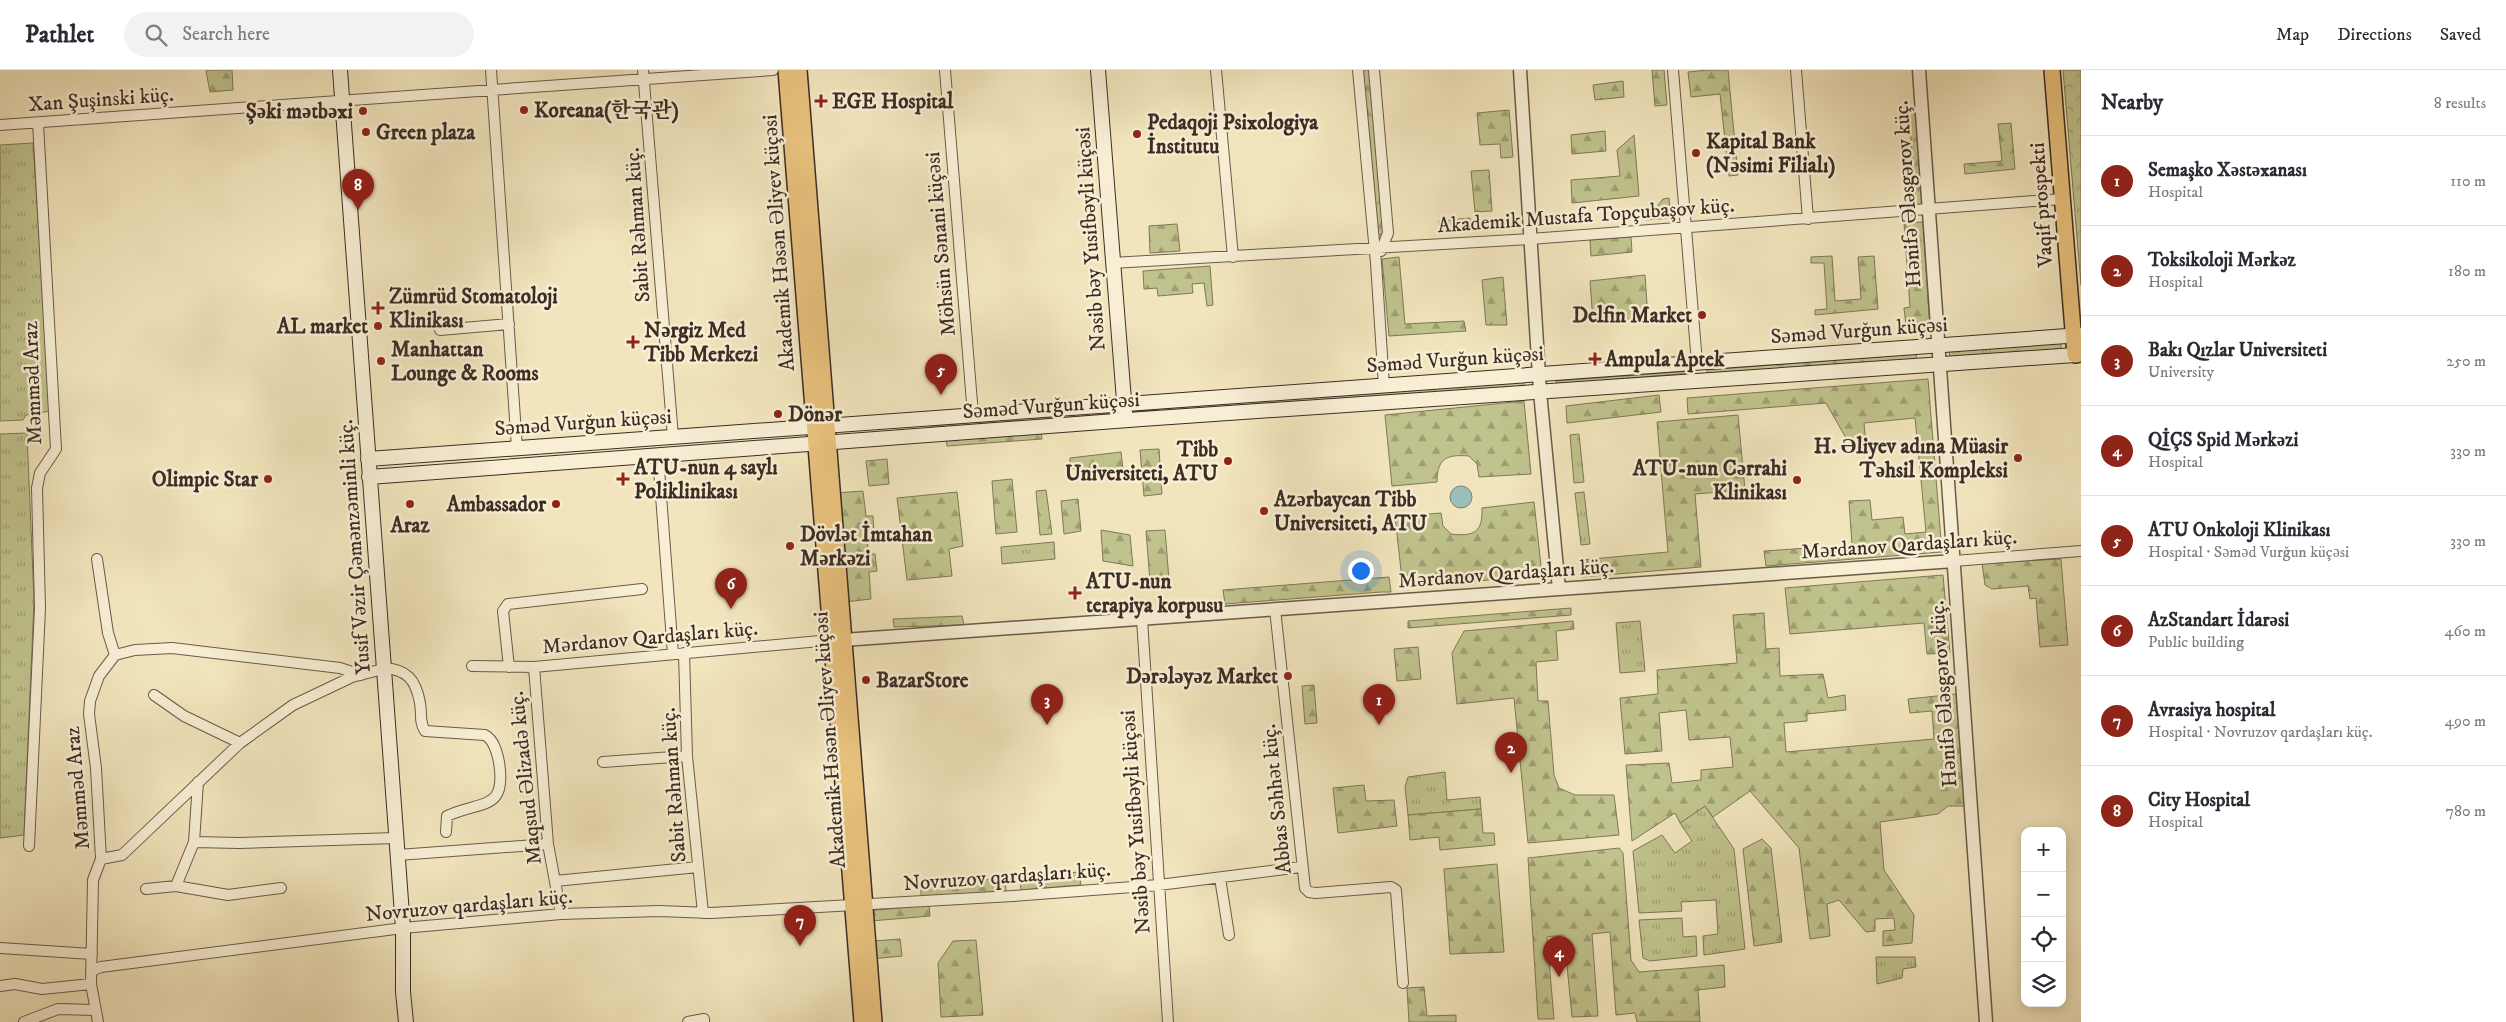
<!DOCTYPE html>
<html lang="en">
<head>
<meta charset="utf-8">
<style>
  body { margin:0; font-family:"IM FELL DW Pica","Noto Serif KR",serif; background:#f2f2f3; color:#2b2b33 }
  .controls { position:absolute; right:15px; bottom:15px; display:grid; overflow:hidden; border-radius:10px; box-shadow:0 2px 12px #0003 }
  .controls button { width:45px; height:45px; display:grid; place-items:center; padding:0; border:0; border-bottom:1px solid #e1e1e2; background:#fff; color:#2b2b33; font:25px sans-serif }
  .you { position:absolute; left:1360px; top:500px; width:18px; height:18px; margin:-12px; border:4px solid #fff; border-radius:50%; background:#1a73e8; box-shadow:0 0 0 8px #1a73e833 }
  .badge { display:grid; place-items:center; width:32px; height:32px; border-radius:50%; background:#8f2418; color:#fff; font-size:16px; font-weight:700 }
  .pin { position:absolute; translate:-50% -41px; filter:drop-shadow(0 1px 2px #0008) }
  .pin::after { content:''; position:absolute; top:26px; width:18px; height:15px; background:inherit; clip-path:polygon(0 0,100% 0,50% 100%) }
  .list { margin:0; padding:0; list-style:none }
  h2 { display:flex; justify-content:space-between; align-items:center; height:65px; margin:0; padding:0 20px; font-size:21px }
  h2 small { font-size:16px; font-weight:400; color:#7c7c81 }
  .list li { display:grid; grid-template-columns:32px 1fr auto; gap:15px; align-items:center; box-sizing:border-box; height:90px; padding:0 20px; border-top:1px solid #e1e1e2 }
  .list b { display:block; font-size:19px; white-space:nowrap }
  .list p { margin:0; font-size:16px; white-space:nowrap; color:#7c7c81 }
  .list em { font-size:16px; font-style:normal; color:#7c7c81 }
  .icon { flex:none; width:28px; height:28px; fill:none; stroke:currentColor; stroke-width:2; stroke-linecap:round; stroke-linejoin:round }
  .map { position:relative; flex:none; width:2081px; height:952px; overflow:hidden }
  header { display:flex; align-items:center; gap:30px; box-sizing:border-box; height:70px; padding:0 25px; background:#fff; border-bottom:1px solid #e1e1e2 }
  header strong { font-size:24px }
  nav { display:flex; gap:28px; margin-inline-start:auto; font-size:18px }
  .search { width:350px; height:45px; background:#f2f2f3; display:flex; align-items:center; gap:12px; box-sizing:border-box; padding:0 18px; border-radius:28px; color:#7c7c81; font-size:19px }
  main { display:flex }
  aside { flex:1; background:#fff }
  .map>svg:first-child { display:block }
  .grass { fill:url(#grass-tufts); stroke:#7e7858 }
  .forest { fill:url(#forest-firs); stroke:#7e7858 }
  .park { fill:url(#park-crowns); stroke:#7e7858 }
  .water { fill:#9dbdb9; stroke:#76837d }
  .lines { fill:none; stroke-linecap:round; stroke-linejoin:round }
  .minor-casing { stroke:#6a5b4a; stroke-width:12 }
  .tertiary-casing { stroke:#6a5b4a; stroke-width:15 }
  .secondary-casing { stroke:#3c2d24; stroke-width:16 }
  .primary-casing { stroke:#3c2d24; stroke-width:18 }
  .minor { stroke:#f7eed4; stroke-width:10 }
  .tertiary { stroke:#f7eed4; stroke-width:12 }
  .secondary { stroke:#f7eed4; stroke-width:14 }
  .primary { stroke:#e9c27e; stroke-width:15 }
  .poi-dot { fill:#8f2418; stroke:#f7eed4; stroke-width:2 }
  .labels { text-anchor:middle; stroke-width:5; stroke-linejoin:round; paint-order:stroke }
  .street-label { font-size:21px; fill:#3c2d24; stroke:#f7eed4 }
  .poi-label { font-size:21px; font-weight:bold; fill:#3c2d24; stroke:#f7eed4; text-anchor:start }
</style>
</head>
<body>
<header>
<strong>Pathlet</strong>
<div class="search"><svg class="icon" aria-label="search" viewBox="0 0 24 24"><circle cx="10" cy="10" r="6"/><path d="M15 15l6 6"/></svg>Search here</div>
<nav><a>Map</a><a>Directions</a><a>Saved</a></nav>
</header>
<main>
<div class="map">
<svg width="2081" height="952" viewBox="0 0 2081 952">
  <defs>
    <pattern id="grass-tufts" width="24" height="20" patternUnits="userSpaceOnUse" patternTransform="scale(1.25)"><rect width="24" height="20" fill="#c0c38d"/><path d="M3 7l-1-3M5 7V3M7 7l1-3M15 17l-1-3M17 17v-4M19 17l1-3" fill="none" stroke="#9d9f73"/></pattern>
    <pattern id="forest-firs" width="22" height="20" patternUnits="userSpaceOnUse" patternTransform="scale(1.25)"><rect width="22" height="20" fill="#c0c38d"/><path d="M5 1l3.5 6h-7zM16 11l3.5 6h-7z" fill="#9d9f73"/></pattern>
    <pattern id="park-crowns" width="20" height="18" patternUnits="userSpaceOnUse" patternTransform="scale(1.25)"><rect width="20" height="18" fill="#c0c38d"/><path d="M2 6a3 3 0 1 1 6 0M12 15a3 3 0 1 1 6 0" fill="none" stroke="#9d9f73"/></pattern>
  </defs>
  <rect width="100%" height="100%" fill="#f2e5bd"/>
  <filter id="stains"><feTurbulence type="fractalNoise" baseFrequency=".004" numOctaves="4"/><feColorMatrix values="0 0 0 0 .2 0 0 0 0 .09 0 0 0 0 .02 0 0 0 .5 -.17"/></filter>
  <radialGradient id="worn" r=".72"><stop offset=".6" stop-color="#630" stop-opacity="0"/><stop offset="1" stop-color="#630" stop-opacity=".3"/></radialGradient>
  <path class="grass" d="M33,73L51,341L26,345L23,350L0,351V75Z
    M2061,273V279L1950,287L1949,281Z
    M1692,301V303L1556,314V311Z
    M1524,312V316L1147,342L1146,339Z
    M1097,342V345L931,359L930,356Z
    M27,363L34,530L24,765L0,768V364Z
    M1579,364L1584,412L1574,413L1570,365Z
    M1584,422L1590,474L1581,475L1575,423Z
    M1054,472L1055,489L1002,494L1001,477Z
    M1640,551L1645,601L1620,603L1616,553Z
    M1445,702L1447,730L1480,727L1481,739L1408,745L1405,717L1408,707Z
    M1705,736L1734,779L1745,879L1704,885L1703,866L1718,864L1716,830L1681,832L1682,841L1639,843L1633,781L1662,765L1675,783L1692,771L1680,753Z
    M1682,848L1683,867L1696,866L1697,886L1650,891L1643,888L1639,850Z
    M1876,887H1915L1916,897L1903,899L1902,908L1877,914Z"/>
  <path class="forest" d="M210,0H232L233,20L210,22L206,1Z
    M1363,0H1370L1384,164L1377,165Z
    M1652,0H1664L1667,35L1655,36Z
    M1708,0H1728L1738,105L1729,106L1720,24L1691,27L1688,2Z
    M1623,11L1624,27L1595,30L1593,15Z
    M1509,40L1513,87L1501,88L1500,74L1480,75L1477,43Z
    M1916,43L1924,134L1916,135L1909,44Z
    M2011,53L2015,99L1965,104L1964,94L2002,91L1998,54Z
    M1605,61L1606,81L1572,84L1571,65Z
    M1634,65L1639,126L1572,133L1571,110L1620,106L1617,80Z
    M1489,100L1492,141L1475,142L1471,101Z
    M1669,128L1671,148L1646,150L1663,129Z
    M1470,148L1471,161L1440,163L1439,151Z
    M1923,152L1930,259L1927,262L1907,264L1904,238L1910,237L1904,153Z
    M1177,154L1180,181L1150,183L1149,156Z
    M1631,167L1632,182L1591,186L1590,170Z
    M1832,186L1835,231L1861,229L1858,187L1874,186L1878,239L1815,245V240L1827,239L1824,193H1811V187Z
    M1399,187L1405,254L1464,251L1466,261L1389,266L1382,189Z
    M1210,196L1213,235L1207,236L1204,213L1192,214L1193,223L1158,226L1157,218L1144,219L1143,201Z
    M1645,205L1648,248L1593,252L1590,211Z
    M1503,207L1507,255H1486L1482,210Z
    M1916,284L1917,290L1707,305V300Z
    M1928,309L1942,482L1766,496L1764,481L1852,475L1849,431L1870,430L1872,450L1903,447L1905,464L1926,462L1915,348L1864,353L1866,374L1850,375L1826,333L1688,344L1687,328Z
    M1659,325L1661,342L1567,353L1566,336Z
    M1524,331L1531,404L1479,407L1477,394L1469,386C1446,384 1437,389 1437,412L1392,416L1385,345Z
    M1738,345L1745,420L1695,424L1701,497L1582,507L1581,490L1668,482L1657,352Z
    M1041,361L1042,369L947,376L946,369Z
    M1159,379L1162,424L1144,426L1140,380Z
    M1121,382L1123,399L1096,402L1095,397L1070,399V388Z
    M887,389L889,414L869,416L866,391Z
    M1012,409L1017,462L996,464L992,411Z
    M1046,420L1052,464L1040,465L1036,421Z
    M863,421L866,446H873L874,463L866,464L869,484H875L877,501L869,502L871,529L845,532L836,423Z
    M957,422L963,476L949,479L952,506L907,510L897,428Z
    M1078,429L1081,461L1064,464L1061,431Z
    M1534,432L1542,505L1403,518L1395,447L1441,443L1443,456L1451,464C1474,467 1483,462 1482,438Z
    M1101,460L1130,465L1133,496L1103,491Z
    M1165,460L1169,510L1150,511L1146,461Z
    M2061,489L2068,575L2040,577L2036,528L2030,529L2028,516L1992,519L1985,515L1982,493Z
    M1943,505L1950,583L1927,584L1924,553L1790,564L1785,518Z
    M1389,507L1391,522H1381L1225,534L1223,520Z
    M1571,538V545L1408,558V551Z
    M1764,543L1766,579L1779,578L1780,606L1823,604L1828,628L1845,625L1846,640L1807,644V651L1784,653L1786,682L1934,669L1932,641L1910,643L1908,629L1956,624L1965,736H1948L1938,744L1880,752L1884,800L1914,845L1912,873L1883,876V861L1895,860L1894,848L1875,849V861L1866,862L1839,830L1827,834L1830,866L1810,869L1799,778L1750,721L1713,747L1705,736L1680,753L1675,743L1632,771L1626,695L1669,693L1672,713L1701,710V700L1733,697L1730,667L1689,670L1686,640L1659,643L1662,681L1625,684L1620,628L1658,624L1657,600L1737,593L1733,545Z
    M962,546L964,555L894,557L893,549Z
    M1573,551L1574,559L1556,561L1558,590L1536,592L1538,631H1548L1554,705L1559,718L1575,725H1614L1619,765L1528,773L1514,628L1457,634L1452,583L1464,561Z
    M1418,577L1421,609L1397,611L1394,579Z
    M1314,615L1317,653L1305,654L1302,616Z
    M1364,715L1366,731L1394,730L1397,756L1338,763L1333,718Z
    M1481,739L1483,763H1494L1495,775L1440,780L1439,767L1410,770L1408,745Z
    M1762,769L1771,778L1782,872L1754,876L1743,779Z
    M1619,778L1623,783L1631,890L1639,902L1724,895L1725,917L1698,920L1700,952H1637L1635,943L1616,945L1610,862L1592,864L1598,946L1572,947L1564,865L1547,867L1554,949H1538L1528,788Z
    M1497,794L1504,882L1450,884L1444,799Z
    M1079,802L1081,815L1021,820L1020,807Z
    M1005,808L1006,822L921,828V816Z
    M929,835L930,846L871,851L873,871L900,869L902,886L871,889L867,841Z
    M976,870L983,945L941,947L938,893L953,871Z
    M1424,917L1427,946L1456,945V952H1409L1407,918Z"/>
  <path class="park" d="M2063,0H2081V215Z"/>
  <path class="water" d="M1450 427a11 11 0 1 1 22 0a11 11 0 1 1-22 0Z"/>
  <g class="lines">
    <defs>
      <path id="minor" d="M491,0L517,378
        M643,0L673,367
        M945,0L973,345
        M1216,0L1233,187
        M1358,0L1376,193L1384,316
        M1374,0L1388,163L1381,181
        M1673,0L1697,293
        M1796,0L1808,149
        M0,55L773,0
        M1112,193L1530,169L2062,129
        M440,260L509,254
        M658,386L673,584
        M97,489L108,563L115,585
        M1954,491L2081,481
        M1275,539L1305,818L1309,822L1316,823L1391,817L1396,820L1403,913
        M1142,549L1168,952
        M684,583L687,686L703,843
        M472,596L534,597L831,570
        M509,597L503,541L508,534L642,519
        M534,597L548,774L561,844
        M383,598C407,599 416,610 420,633C422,643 419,652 425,661L485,665C494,670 497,682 499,692C507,742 481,730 447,746L446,762
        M154,625L184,646L240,673
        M603,692L687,686
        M198,712L194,772L176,816L228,825L281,818
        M194,772L239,773L396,768
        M29,776L40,538L37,418L40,403L56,379L38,53
        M398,785L548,774
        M101,789L122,785L240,673L293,635L352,607L383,599
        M1220,808L1229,865
        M555,811L698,797
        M146,819L176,816
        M0,878L92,884
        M91,901L101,897L403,858L561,844L659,841L711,843L1013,826L1159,815L1301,797
        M0,916L15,914L42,919L91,914
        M24,952L58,939L95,940
        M98,952L91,914L93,810L101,789L96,698L89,644L90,631L99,606L115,585L135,580L172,578L340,598L361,605
        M688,952L704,949V952"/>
      <path id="tertiary" d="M1520,0L1540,322L1559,519
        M1919,0L1986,952
        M843,570L1954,491"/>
      <path id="secondary" d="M340,0L403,858V922L406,952
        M1098,0L1125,343
        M368,389L2081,265
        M369,407L1142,349L2075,285"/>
      <path id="primary" d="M786,0L862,952
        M799,0L874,952
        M2052,0L2075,285L2081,284"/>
    </defs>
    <use href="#minor" class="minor-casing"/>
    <use href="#tertiary" class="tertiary-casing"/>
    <use href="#secondary" class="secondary-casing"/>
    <use href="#primary" class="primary-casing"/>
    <use href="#minor" class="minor"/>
    <use href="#tertiary" class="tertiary"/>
    <use href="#secondary" class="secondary"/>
    <use href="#primary" class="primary"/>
  </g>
  <g class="poi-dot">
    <path d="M818.5 23.5h5v5h5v5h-5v5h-5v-5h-5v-5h5z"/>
    <circle cx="524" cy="40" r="5"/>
    <circle cx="363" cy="41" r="5"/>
    <circle cx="366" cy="62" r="5"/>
    <circle cx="1137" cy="64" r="5"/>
    <circle cx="1696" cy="83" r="5"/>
    <path d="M375.5 230.5h5v5h5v5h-5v5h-5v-5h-5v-5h5z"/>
    <circle cx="1702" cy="245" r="5"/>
    <circle cx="378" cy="256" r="5"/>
    <path d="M630.5 264.5h5v5h5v5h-5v5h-5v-5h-5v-5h5z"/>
    <path d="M1592.5 281.5h5v5h5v5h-5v5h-5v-5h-5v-5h5z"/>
    <circle cx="381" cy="291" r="5"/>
    <circle cx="778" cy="344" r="5"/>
    <circle cx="2018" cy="388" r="5"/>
    <circle cx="1228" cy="391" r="5"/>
    <circle cx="268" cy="409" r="5"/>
    <path d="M620.5 401.5h5v5h5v5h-5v5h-5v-5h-5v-5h5z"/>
    <circle cx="1797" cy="410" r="5"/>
    <circle cx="410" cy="434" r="5"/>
    <circle cx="556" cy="434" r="5"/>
    <circle cx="1264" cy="441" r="5"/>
    <circle cx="790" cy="476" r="5"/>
    <path d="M1072.5 515.5h5v5h5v5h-5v5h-5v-5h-5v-5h5z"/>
    <circle cx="1288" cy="606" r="5"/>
    <circle cx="866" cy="610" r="5"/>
  </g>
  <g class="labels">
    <g class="street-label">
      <text transform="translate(101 29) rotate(-4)" y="7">Xan Şuşinski küç.</text>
      <text transform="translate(1907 124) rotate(-94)" y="7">Hənifə Ələsgərov küç.</text>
      <text transform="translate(2041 135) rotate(-94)" y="7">Vaqif prospekti</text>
      <text transform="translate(1586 145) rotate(-4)" y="7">Akademik Mustafa Topçubaşov küç.</text>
      <text transform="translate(637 155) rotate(-94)" y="7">Sabit Rəhman küç.</text>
      <text transform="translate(1090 169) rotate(-94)" y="7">Nəsib bəy Yusifbəyli küçəsi</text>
      <text transform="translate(778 173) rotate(-94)" y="7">Akademik Həsən Əliyev küçəsi</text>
      <text transform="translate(940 174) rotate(-95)" y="7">Möhsün Sənani küçəsi</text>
      <text transform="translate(1859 260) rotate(-4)" y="7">Səməd Vurğun küçəsi</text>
      <text transform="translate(1455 289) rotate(-4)" y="7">Səməd Vurğun küçəsi</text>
      <text transform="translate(32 313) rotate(-92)" y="7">Məmməd Araz</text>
      <text transform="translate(1051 335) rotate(-4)" y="7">Səməd Vurğun küçəsi</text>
      <text transform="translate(583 352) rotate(-4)" y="7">Səməd Vurğun küçəsi</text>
      <text transform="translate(1909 474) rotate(-4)" y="7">Mərdanov Qardaşları küç.</text>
      <text transform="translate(354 477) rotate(-94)" y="7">Yusif Vəzir Çəmənzəminli küç.</text>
      <text transform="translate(1506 503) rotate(-4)" y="7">Mərdanov Qardaşları küç.</text>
      <text transform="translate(650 567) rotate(-5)" y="7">Mərdanov Qardaşları küç.</text>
      <text transform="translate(1943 624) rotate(-94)" y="7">Hənifə Ələsgərov küç.</text>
      <text transform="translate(829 670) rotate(-94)" y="7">Akademik Həsən Əliyev küçəsi</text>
      <text transform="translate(525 708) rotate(-96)" y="7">Maqsud Əlizadə küç.</text>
      <text transform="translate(673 715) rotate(-94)" y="7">Sabit Rəhman küç.</text>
      <text transform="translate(77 718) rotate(-95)" y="7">Məmməd Araz</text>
      <text transform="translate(1276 729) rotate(-96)" y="7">Abbas Səhhət küç.</text>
      <text transform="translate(1135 752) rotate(-94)" y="7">Nəsib bəy Yusifbəyli küçəsi</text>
      <text transform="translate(1007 806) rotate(-4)" y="7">Novruzov qardaşları küç.</text>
      <text transform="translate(469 835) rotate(-5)" y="7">Novruzov qardaşları küç.</text>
    </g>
    <g class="poi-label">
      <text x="832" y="38">EGE Hospital</text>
      <text x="534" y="47">Koreana(한국관)</text>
      <text x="353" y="48" text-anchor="end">Şəki mətbəxi</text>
      <text x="1147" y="59">Pedaqoji Psixologiya<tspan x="1147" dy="24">İnstitutu</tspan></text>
      <text x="376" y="69">Green plaza</text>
      <text x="1706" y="78">Kapital Bank<tspan x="1706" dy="24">(Nəsimi Filialı)</tspan></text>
      <text x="389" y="233">Zümrüd Stomatoloji<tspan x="389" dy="24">Klinikası</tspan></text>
      <text x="1692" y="252" text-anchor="end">Delfin Market</text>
      <text x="368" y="263" text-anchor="end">AL market</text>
      <text x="644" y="267">Nərgiz Med<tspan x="644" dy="24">Tibb Merkezi</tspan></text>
      <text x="391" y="286">Manhattan<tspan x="391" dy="24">Lounge &amp; Rooms</tspan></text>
      <text x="1605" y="296">Ampula Aptek</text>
      <text x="788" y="351">Dönər</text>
      <text x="2008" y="383" text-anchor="end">H. Əliyev adına Müasir<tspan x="2008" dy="24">Təhsil Kompleksi</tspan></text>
      <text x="1218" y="386" text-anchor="end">Tibb<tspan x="1218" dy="24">Universiteti, ATU</tspan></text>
      <text x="634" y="404">ATU-nun 4 saylı<tspan x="634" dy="24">Poliklinikası</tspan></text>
      <text x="1787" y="405" text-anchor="end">ATU-nun Cərrahi<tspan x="1787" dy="24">Klinikası</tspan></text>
      <text x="258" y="416" text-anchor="end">Olimpic Star</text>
      <text x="1274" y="436">Azərbaycan Tibb<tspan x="1274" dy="24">Universiteti, ATU</tspan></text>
      <text x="546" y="441" text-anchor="end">Ambassador</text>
      <text x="410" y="462" text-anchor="middle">Araz</text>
      <text x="800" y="471">Dövlət İmtahan<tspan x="800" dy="24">Mərkəzi</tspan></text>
      <text x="1086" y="518">ATU-nun<tspan x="1086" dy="24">terapiya korpusu</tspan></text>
      <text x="1278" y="613" text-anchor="end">Dərələyəz Market</text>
      <text x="876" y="617">BazarStore</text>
    </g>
  </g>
  <rect width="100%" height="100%" filter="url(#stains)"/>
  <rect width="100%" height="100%" fill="url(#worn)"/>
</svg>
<div class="controls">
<button>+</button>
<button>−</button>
<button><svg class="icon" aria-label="locate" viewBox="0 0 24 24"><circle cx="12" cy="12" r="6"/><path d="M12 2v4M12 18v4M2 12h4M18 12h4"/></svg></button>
<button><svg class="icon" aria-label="layers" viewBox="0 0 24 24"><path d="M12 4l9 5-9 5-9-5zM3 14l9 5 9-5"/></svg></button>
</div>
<div class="you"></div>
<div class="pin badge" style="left:1379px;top:655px">1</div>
<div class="pin badge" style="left:1511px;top:703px">2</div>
<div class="pin badge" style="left:1047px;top:655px">3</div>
<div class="pin badge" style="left:1559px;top:907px">4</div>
<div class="pin badge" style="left:941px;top:325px">5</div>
<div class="pin badge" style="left:731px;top:539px">6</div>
<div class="pin badge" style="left:800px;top:876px">7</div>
<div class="pin badge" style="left:358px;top:140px">8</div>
</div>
<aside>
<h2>Nearby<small>8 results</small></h2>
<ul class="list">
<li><span class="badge">1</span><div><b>Semaşko Xəstəxanası</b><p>Hospital</p></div><em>110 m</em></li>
<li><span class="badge">2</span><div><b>Toksikoloji Mərkəz</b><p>Hospital</p></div><em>180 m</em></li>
<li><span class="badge">3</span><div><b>Bakı Qızlar Universiteti</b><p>University</p></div><em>250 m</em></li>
<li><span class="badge">4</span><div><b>QİÇS Spid Mərkəzi</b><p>Hospital</p></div><em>330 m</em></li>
<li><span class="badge">5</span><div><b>ATU Onkoloji Klinikası</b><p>Hospital · Səməd Vurğun küçəsi</p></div><em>330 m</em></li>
<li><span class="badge">6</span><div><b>AzStandart İdarəsi</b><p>Public building</p></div><em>460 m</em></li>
<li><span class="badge">7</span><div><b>Avrasiya hospital</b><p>Hospital · Novruzov qardaşları küç.</p></div><em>490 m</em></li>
<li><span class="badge">8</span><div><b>City Hospital</b><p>Hospital</p></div><em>780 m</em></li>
</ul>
</aside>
</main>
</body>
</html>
